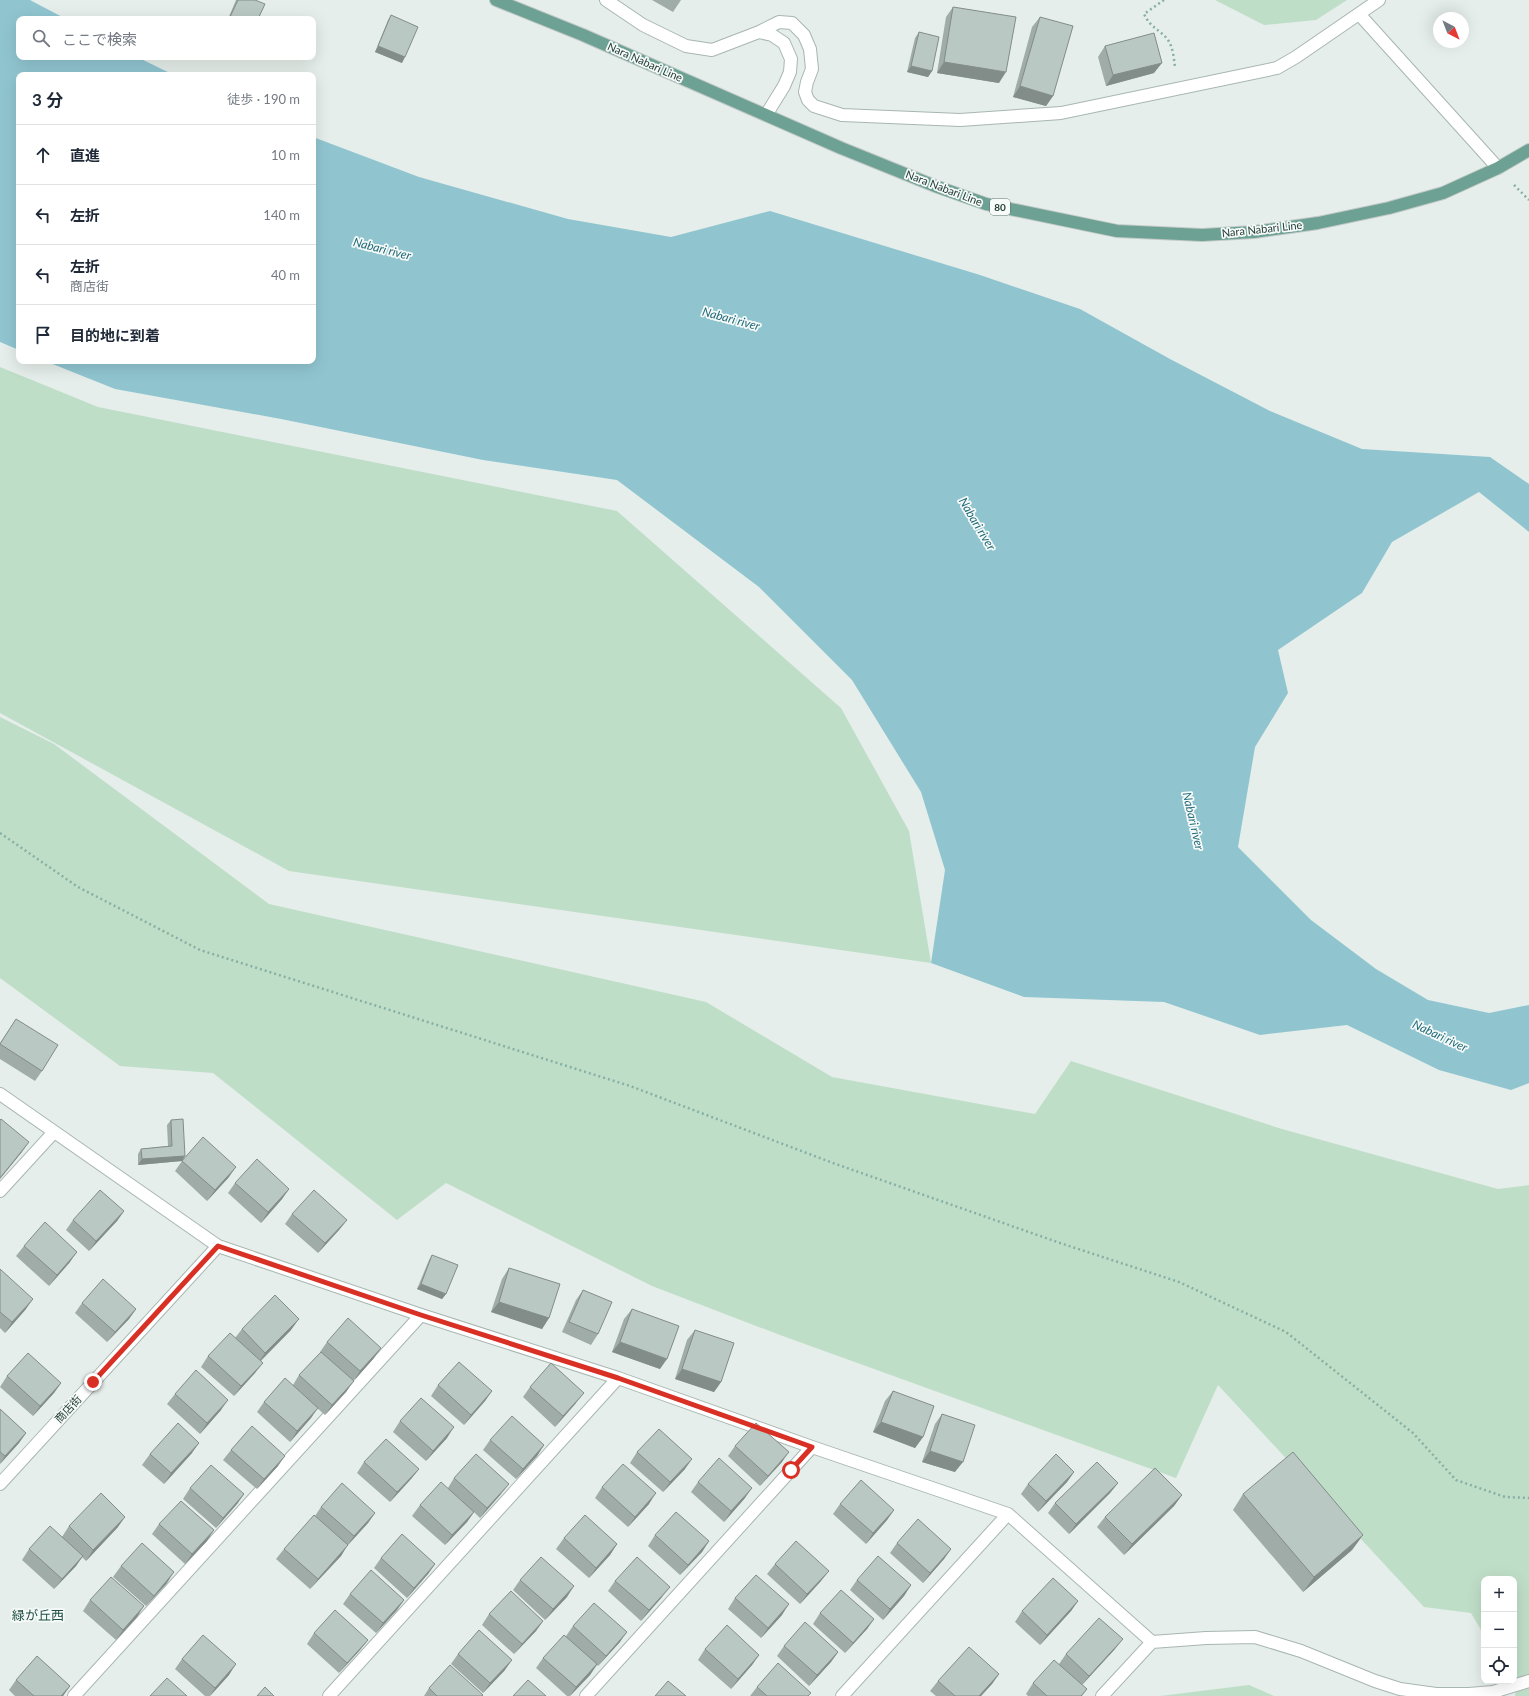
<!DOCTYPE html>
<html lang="ja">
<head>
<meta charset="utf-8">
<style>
  body { margin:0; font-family:Lato,"Noto Sans JP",sans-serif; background:#f6f6f7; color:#1f2937 }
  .controls { position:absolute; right:12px; bottom:12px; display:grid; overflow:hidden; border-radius:8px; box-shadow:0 4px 16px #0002 }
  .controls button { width:36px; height:36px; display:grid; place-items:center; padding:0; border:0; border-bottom:1px solid #e0e1e3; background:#fff; color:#1f2937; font:20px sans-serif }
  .compass { position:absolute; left:1433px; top:12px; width:36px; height:36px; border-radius:50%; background:#fff; box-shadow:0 4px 16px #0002; rotate:138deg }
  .stop { position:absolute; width:12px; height:12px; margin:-9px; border:3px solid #d93025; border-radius:50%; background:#fff }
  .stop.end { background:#d93025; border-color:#fff; box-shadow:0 1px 4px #0008 }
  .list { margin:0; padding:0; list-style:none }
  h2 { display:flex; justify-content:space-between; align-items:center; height:52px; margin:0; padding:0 16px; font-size:17px }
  h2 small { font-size:13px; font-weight:400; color:#747a83 }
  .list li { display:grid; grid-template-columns:26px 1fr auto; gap:12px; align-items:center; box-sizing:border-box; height:60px; padding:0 16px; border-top:1px solid #e0e1e3 }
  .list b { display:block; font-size:15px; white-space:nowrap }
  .list p { margin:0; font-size:13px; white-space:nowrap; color:#747a83 }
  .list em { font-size:13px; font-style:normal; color:#747a83 }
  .icon { flex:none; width:22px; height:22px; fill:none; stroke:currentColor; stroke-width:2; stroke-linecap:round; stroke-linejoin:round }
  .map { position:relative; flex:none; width:1529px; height:1696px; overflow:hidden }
  .search { position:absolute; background:#fff; box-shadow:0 4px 16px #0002; left:16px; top:16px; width:300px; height:44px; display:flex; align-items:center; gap:10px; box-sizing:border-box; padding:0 14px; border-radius:8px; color:#747a83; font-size:15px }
  .panel { position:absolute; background:#fff; box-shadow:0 4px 16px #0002; left:16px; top:72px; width:300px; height:292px; border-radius:8px }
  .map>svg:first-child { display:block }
  .green { fill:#bfdec8 }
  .water { fill:#90c5d0 }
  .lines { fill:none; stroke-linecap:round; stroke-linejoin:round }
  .street-casing { stroke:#a8b6b1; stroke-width:14 }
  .primary-casing { stroke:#c2c9c7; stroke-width:14 }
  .path { stroke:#87b0a3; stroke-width:2.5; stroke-dasharray:2 3; stroke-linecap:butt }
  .street { stroke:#fff; stroke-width:12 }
  .primary { stroke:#6ca194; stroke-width:12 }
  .wall { fill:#a0aca8 }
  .shaded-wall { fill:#828c88 }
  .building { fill:#bac8c3; stroke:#828c88 }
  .route { stroke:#d93025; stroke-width:5 }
  .labels { text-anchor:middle; stroke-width:3.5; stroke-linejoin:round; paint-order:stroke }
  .shield { fill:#f6faf8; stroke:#647772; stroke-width:1 }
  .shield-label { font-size:10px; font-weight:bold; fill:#253f38 }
  .street-label { font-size:11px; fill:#253f38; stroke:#f6faf8 }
  .water-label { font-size:12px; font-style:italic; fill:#216a79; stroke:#f6faf8 }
  .quarter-label { font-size:13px; fill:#215146; stroke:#f6faf8 }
</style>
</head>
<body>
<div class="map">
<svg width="1529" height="1696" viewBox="0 0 1529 1696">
  <rect width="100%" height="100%" fill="#e5eeea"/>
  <path class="green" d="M1215,0H1347L1316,20L1264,25Z
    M0,367L98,407L617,511L841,708L909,831L931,963L289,871L0,713Z
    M0,717L54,744L269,904L706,1002L832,1077L1035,1114L1071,1061L1282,1129L1498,1189L1529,1185V1696H1515L1516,1689L1514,1681V1579H1484V1635L1471,1613L1424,1607L1218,1385L1176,1478L780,1335L652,1286L446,1183L397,1220L213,1073L120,1066L0,978Z
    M1249,1685L1274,1696H1160Z"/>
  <path class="water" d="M0,0H30L66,19H19V57H137L174,75H19V350L0,342Z
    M313,137L419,177L568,219L671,237L770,211L980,275L1080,309L1170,359L1270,411L1362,449L1490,457L1529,484V532L1479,492L1392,542L1362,593L1278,650L1288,693L1255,747L1238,847L1311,920L1376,969L1428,1000L1489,1013L1529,1005V1083L1511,1090L1439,1070L1347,1025L1260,1035L1164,1002L1024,997L931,963L945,870L921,792L852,680L759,587L617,480L483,460L281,419L115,389L45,361H313Z"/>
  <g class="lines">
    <defs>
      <path id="street" d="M606,0L643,25L686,46L712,50L759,32L772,35L784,43L791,59L790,72L784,86L766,115
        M1359,14L1498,168
        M759,32L779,22L792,23L804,35L810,49L812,69L807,82L805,92L808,100L814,106L842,115L960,120L1061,113L1277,68L1296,57L1379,0
        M0,1094L218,1246L421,1315L618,1378L812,1447L1008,1514L1152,1642
        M0,1191L54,1132
        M0,1484L218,1246
        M74,1696L421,1315
        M329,1696L618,1378
        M586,1696L812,1447
        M842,1696L1008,1514
        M1102,1696L1152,1642L1206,1638L1255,1637L1301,1651L1375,1681L1400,1689L1436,1694H1469L1493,1692L1529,1681"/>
      <path id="primary" d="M496,0L583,35L841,148L935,186L986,204L1117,231L1202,235L1254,232L1318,223L1389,208L1443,193L1498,168L1529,150"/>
    </defs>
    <use href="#street" class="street-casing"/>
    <use href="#primary" class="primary-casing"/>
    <path class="path" d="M1164,0L1144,14C1151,29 1160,29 1168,40C1173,47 1174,59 1175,68
      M1514,185L1529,200
      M0,833L78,887L200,950L630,1086L833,1163L1060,1243L1179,1282L1286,1332L1413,1433L1456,1480L1505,1497L1529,1498"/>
    <use href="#street" class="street"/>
    <use href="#primary" class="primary"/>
  </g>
  <path class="wall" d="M236,0H255L258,19H228Z
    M652,0H681L673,12Z
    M953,7L999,83L937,73L946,17Z
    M391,15L402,63L375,52L388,20Z
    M1040,17L1053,96L1046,106L1013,97L1032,27Z
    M919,32L932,71L928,77L907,72L915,38Z
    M1105,46L1154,73L1106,86L1098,57Z
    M16,1019L42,1071L35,1081L0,1059V1043Z
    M171,1120L185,1156L183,1159L229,1177L207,1201L175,1171L182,1161L138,1165V1154L141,1149L168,1146L167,1125Z
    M235,1183L289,1189L282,1199L261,1223L228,1193Z
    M124,1211L117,1221L89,1251L66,1230L73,1220Z
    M292,1214L347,1220L339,1230L318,1253L285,1224Z
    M24,1246L70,1262L49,1286L16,1256Z
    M432,1255L446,1294L442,1299L417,1289L429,1260Z
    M509,1268L549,1318L542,1329L491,1312L502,1279Z
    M0,1269L26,1309L5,1333L0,1328Z
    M583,1290L598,1334L591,1345L562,1332L576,1300Z
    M82,1303L136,1309L129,1319L107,1342L75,1313Z
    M632,1309L660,1369L612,1352L624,1319Z
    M242,1329L291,1330L261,1361L255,1373L234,1396L201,1367L208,1356L235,1338Z
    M695,1330L721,1382L714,1392L675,1379L687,1340Z
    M327,1342L374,1358L353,1381L346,1392L325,1415L317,1408L311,1418L290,1442L257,1412L264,1402L293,1385L299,1375L320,1353V1352Z
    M7,1376L61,1383L54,1393L33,1416L0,1387Z
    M438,1385L492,1391L485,1401L464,1425L431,1396Z
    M530,1387L576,1403L555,1427L523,1397Z
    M893,1391L923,1437L915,1448L873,1432L885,1401Z
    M175,1394L221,1410L200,1434L167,1404Z
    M0,1409L26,1433L19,1443L0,1464Z
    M942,1414L955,1472L922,1462L935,1424Z
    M400,1421L447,1438L426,1461L393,1432Z
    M490,1440L544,1445L537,1456L516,1479L483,1450Z
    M735,1446L782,1462L760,1486L728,1456Z
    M231,1450L278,1466L257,1489L223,1460Z
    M637,1452L685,1469L663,1492L630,1463Z
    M192,1453L164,1484L142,1465L150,1454Z
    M364,1462L419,1469L411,1479L390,1502L357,1473Z
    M1074,1472L1067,1482L1038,1512L1021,1494L1028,1484Z
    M454,1478L501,1494L480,1518L474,1512L467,1522L445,1545L412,1516L420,1505L448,1488Z
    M698,1482L745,1498L724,1522L691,1492Z
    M1118,1483L1110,1493L1069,1534L1048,1513L1055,1503Z
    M602,1487L649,1504L628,1527L595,1498Z
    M190,1488L244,1494L237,1504L216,1528L183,1499Z
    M1243,1494L1363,1535L1352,1550L1303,1592L1233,1510Z
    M1182,1495L1174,1506L1124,1555L1097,1527L1105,1517Z
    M840,1504L894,1510L887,1520L866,1544L833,1514Z
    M321,1507L375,1513L368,1523L347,1546L341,1556L310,1589L276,1559L284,1549L315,1516Z
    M159,1524L207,1541L185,1564L152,1534Z
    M69,1526L118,1527L86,1561L82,1557L76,1566L54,1589L22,1560L29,1549L62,1537Z
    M655,1535L709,1541L702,1552L680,1575L648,1546Z
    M564,1538L617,1544L610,1555L589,1578L556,1549Z
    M897,1543L951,1549L944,1559L923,1583L890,1553Z
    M381,1558L435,1564L428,1574L407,1598L374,1568Z
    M775,1564L821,1581L800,1604L767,1574Z
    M121,1566L167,1583L146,1606L113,1577Z
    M520,1580L567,1597L545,1620L513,1590Z
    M857,1580L911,1585L904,1596L883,1620L850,1590Z
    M615,1581L662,1597L641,1621L608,1591Z
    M350,1594L404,1600L397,1610L376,1633L343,1604Z
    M735,1598L782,1615L761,1638L728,1609Z
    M90,1600L137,1617L116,1640L83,1611Z
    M1078,1601L1071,1611L1040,1645L1015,1622L1022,1611Z
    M820,1613L874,1619L867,1629L845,1653L813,1624Z
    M489,1614L543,1621L536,1631L514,1654L482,1625Z
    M573,1626L620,1642L598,1666L597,1665L590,1675L570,1696H567L536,1668L543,1658L566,1636Z
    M314,1633L368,1640L360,1650L339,1673L307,1644Z
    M784,1646L838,1652L831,1662L809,1686L777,1656Z
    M705,1649L759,1655L752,1665L731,1689L698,1660Z
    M1115,1649L1082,1685L1087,1689L1082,1696H1028L1026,1694L1033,1683L1059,1664L1066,1654Z
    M458,1654L505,1670L483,1693L451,1664Z
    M182,1659L229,1675L210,1696H205L175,1669Z
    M999,1674L992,1684L981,1696H936L930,1691L938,1681Z
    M16,1680L70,1686L63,1696H15L9,1690Z
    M757,1687L811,1693L808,1696H750Z
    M429,1688L482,1696H424Z"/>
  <path class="shaded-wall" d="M378,46L405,57L402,63L375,52Z
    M944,62L1006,72L999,83L937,73Z
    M1162,63L1154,73L1106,86L1113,75Z
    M911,66L932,71L928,77L907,72Z
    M1020,86L1053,96L1046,106L1013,97Z
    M29,1142L22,1152L0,1179V1178Z
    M185,1156L182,1161L138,1165L142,1159Z
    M236,1167L229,1177L207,1201L215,1190Z
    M289,1189L282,1199L261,1223L268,1212Z
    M124,1211L117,1221L89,1251L96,1241Z
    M347,1220L339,1230L318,1253L325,1243Z
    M77,1252L70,1262L49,1286L57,1275Z
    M421,1284L446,1294L442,1299L417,1289Z
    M33,1299L26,1309L5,1333L12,1322Z
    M499,1302L549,1318L542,1329L491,1312Z
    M136,1309L129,1319L107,1342L115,1332Z
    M299,1319L291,1330L258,1363L265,1353Z
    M620,1342L667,1359L660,1369L612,1352Z
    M381,1348L374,1358L353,1382L360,1371Z
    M263,1363L255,1373L234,1396L241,1386Z
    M682,1369L721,1382L714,1392L675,1379Z
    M354,1381L346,1392L325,1415L332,1405Z
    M61,1383L54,1393L33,1416L40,1406Z
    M492,1391L485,1401L464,1425L471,1415Z
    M584,1393L576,1403L555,1427L563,1416Z
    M228,1400L221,1410L200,1434L207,1423Z
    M318,1408L311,1418L290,1442L297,1431Z
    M881,1422L923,1437L915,1448L873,1432Z
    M454,1427L447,1438L426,1461L433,1451Z
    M26,1433L19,1443L0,1464L5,1456Z
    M199,1443L192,1453L164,1484L171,1473Z
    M544,1445L537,1456L516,1479L523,1469Z
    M930,1451L963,1462L955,1472L922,1462Z
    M789,1452L782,1462L760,1486L768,1476Z
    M285,1456L278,1466L257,1489L264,1479Z
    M692,1459L685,1469L663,1492L670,1482Z
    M419,1469L411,1479L390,1502L397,1492Z
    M1074,1472L1067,1482L1038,1512L1046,1501Z
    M1118,1483L1110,1493L1069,1534L1076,1524Z
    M509,1484L501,1494L480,1518L487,1508Z
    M752,1488L745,1498L724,1522L731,1511Z
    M656,1493L649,1504L628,1527L635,1517Z
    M244,1494L237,1504L216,1528L223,1518Z
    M1182,1495L1174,1506L1124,1555L1132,1544Z
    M894,1510L887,1520L866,1544L873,1533Z
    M474,1512L467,1522L445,1545L452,1535Z
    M375,1513L368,1523L347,1546L341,1556L310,1589L318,1579L347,1546L354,1536Z
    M125,1517L118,1527L86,1561L93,1550Z
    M214,1530L207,1541L185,1564L192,1554Z
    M1363,1535L1352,1550L1303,1592L1314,1577Z
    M709,1541L702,1552L680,1575L688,1565Z
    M617,1544L610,1555L589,1578L596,1568Z
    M951,1549L944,1559L923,1583L930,1573Z
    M83,1556L76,1566L54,1589L62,1579Z
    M435,1564L428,1574L407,1598L414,1588Z
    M829,1571L821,1581L800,1604L807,1594Z
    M174,1572L167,1583L146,1606L154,1596Z
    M911,1585L904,1596L883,1620L890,1609Z
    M574,1586L567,1597L545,1620L553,1609Z
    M670,1587L662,1597L641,1621L649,1610Z
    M404,1600L397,1610L376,1633L383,1623Z
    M1078,1601L1071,1611L1040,1645L1047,1635Z
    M789,1604L782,1615L761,1638L768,1628Z
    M144,1606L137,1617L116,1640L123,1630Z
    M874,1619L867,1629L845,1653L853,1643Z
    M543,1621L536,1631L514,1654L522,1644Z
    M627,1632L620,1642L598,1666L606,1656Z
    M1123,1639L1115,1649L1081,1686L1089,1676Z
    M368,1640L360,1650L339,1673L347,1663Z
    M838,1652L831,1662L809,1686L817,1675Z
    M759,1655L752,1665L731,1689L738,1679Z
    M512,1660L505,1670L483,1693L490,1683Z
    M236,1664L229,1675L210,1696L215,1688Z
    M597,1664L590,1675L570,1696L576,1687Z
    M999,1674L992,1684L981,1696H979Z
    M70,1686L63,1696H61Z"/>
  <path class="building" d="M238,0H255L265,4L258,19H229Z
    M953,7L1016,17L1006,72L944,62Z
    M391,15L418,27L405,57L378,46Z
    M1040,17L1073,26L1053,96L1020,86Z
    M919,32L939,37L932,71L911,66Z
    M1154,33L1162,63L1113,75L1105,46Z
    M16,1019L58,1045L42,1071L0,1044Z
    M1,1119L29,1142L0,1178V1120Z
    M183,1119L185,1156L142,1159L141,1149L172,1146L171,1120Z
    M203,1137L236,1167L215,1190L182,1161Z
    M257,1159L289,1189L268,1212L235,1183Z
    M100,1190L124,1211L96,1241L73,1220Z
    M314,1190L347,1220L325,1243L292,1214Z
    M45,1222L77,1252L57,1275L24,1246Z
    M432,1255L458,1265L446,1294L421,1284Z
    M509,1268L560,1284L549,1318L499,1302Z
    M0,1269L33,1299L12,1322L0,1312Z
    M103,1279L136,1309L115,1332L82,1303Z
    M583,1290L612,1302L598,1334L569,1322Z
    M275,1295L299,1319L265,1353L242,1329Z
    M632,1309L679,1326L667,1359L620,1342Z
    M348,1318L381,1348L360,1371L327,1342Z
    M695,1330L734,1343L721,1382L682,1369Z
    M230,1333L263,1363L241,1386L208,1356Z
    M321,1352L354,1381L332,1405L299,1375Z
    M28,1353L61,1383L40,1406L7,1376Z
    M459,1362L492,1391L471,1415L438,1385Z
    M551,1363L584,1393L563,1416L530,1387Z
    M196,1370L228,1400L207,1423L175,1394Z
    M285,1378L318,1408L297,1431L264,1402Z
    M893,1391L934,1406L923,1437L881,1422Z
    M421,1398L454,1427L433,1451L400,1421Z
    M0,1409L26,1433L5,1456L0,1452Z
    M942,1414L975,1425L963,1462L930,1451Z
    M512,1416L544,1445L523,1469L490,1440Z
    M178,1423L199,1443L171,1473L150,1454Z
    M756,1423L789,1452L768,1476L735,1446Z
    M252,1426L285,1456L264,1479L231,1450Z
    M659,1429L692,1459L670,1482L637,1452Z
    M386,1439L419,1469L397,1492L364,1462Z
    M1293,1452L1363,1535L1314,1577L1243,1494Z
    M476,1454L509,1484L487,1508L454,1478Z
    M1056,1454L1074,1472L1046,1501L1028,1484Z
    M719,1458L752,1488L731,1511L698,1482Z
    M1097,1462L1118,1483L1076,1524L1055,1503Z
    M623,1464L656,1493L635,1517L602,1487Z
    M211,1465L244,1494L223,1518L190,1488Z
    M1155,1468L1182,1495L1132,1544L1105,1517Z
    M861,1480L894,1510L873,1533L840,1504Z
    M441,1482L474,1512L452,1535L420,1505Z
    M342,1483L375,1513L354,1536L321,1507Z
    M101,1493L125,1517L93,1550L69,1526Z
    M181,1501L214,1530L192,1554L159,1524Z
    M676,1512L709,1541L688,1565L655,1535Z
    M314,1515L348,1545L318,1579L284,1549Z
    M585,1515L617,1544L596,1568L564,1538Z
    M918,1519L951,1549L930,1573L897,1543Z
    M50,1526L83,1556L62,1579L29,1549Z
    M402,1534L435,1564L414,1588L381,1558Z
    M796,1541L829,1571L807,1594L775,1564Z
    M142,1543L174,1572L154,1596L121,1566Z
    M878,1556L911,1585L890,1609L857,1580Z
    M541,1557L574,1586L553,1609L520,1580Z
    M637,1557L670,1587L649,1610L615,1581Z
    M371,1570L404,1600L383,1623L350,1594Z
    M756,1575L789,1604L768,1628L735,1598Z
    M111,1577L144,1606L123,1630L90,1600Z
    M1053,1578L1078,1601L1047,1635L1022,1611Z
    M841,1590L874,1619L853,1643L820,1613Z
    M511,1591L543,1621L522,1644L489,1614Z
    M594,1603L627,1632L606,1656L573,1626Z
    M335,1610L368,1640L347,1663L314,1633Z
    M1099,1618L1123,1639L1089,1676L1066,1654Z
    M805,1622L838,1652L817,1675L784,1646Z
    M727,1625L759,1655L738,1679L705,1649Z
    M479,1630L512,1660L490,1683L458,1654Z
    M203,1635L236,1664L215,1688L182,1659Z
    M564,1635L597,1664L576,1687L543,1658Z
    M969,1647L999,1674L979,1696H955L938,1681Z
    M37,1656L70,1686L61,1696H34L16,1680Z
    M1054,1660L1087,1689L1081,1696H1047L1033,1683Z
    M778,1663L811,1693L808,1696H767L757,1687Z
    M450,1665L483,1695L482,1696H437L429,1688Z
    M167,1678L187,1696H150Z
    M528,1680L546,1696H513Z
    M668,1681L686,1696H655Z
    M265,1687L274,1696H257Z"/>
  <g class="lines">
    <path class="route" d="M93,1382L218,1246L421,1315L618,1378L812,1447L791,1470"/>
  </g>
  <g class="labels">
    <rect class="shield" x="990" y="199" width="20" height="16" rx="3"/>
    <g class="shield-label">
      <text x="1000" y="211">80</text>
    </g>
    <g class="street-label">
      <text transform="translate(645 62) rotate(24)" y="4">Nara Nabari Line</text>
      <text transform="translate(944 188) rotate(21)" y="4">Nara Nabari Line</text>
      <text transform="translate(1262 229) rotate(-6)" y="4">Nara Nabari Line</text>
      <text transform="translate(68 1409) rotate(-47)" y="4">商店街</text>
    </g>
    <g class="water-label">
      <text transform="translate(382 249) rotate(14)" y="4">Nabari river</text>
      <text transform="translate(731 319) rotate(15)" y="4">Nabari river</text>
      <text transform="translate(977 524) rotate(59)" y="4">Nabari river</text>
      <text transform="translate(1193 821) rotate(77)" y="4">Nabari river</text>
      <text transform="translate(1440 1036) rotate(25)" y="4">Nabari river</text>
    </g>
    <g class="quarter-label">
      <text x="38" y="1620">緑が丘西</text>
    </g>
  </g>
</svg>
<div class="controls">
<button>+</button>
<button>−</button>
<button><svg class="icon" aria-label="locate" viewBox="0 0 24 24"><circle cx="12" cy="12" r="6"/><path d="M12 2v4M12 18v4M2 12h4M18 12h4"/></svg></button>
</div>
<svg class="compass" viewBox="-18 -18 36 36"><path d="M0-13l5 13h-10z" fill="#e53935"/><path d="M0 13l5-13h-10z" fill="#747a83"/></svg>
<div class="stop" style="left:791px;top:1470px"></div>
<div class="stop end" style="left:93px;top:1382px"></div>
<div class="search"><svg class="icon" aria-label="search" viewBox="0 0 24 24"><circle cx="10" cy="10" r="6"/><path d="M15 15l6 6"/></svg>ここで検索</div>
<section class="panel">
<h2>3 分<small>徒歩 · 190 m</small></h2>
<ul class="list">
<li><svg class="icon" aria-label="ahead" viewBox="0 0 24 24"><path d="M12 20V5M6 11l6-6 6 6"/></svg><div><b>直進</b></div><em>10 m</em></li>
<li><svg class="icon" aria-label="left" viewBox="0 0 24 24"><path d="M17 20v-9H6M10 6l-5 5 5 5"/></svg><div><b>左折</b></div><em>140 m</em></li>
<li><svg class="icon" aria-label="left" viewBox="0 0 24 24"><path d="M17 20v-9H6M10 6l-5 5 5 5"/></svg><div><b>左折</b><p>商店街</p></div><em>40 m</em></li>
<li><svg class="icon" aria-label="arrive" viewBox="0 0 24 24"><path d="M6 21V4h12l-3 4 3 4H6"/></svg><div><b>目的地に到着</b></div></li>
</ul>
</section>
</div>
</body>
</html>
